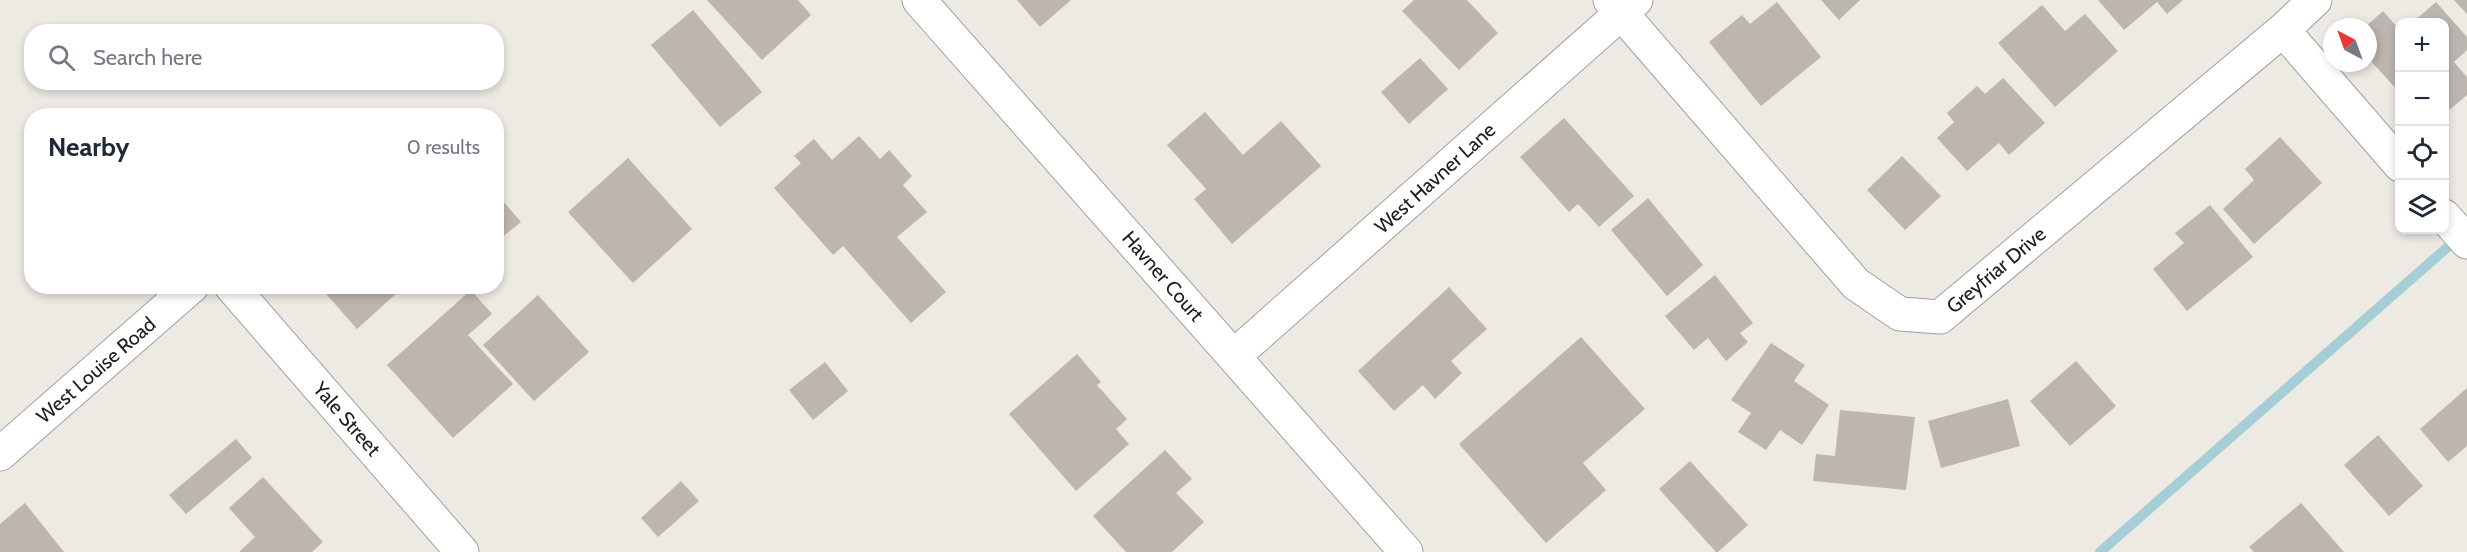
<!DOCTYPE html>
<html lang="en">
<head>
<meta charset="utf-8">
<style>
  body { margin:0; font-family:Cabin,sans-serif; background:#f6f6f7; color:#1f2937 }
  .controls { position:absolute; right:18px; top:18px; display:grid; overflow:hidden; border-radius:12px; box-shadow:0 3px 9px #0003 }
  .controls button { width:54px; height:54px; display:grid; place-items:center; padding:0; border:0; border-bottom:2px solid #e0e1e3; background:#fff; color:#1f2937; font:30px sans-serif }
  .compass { position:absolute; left:2323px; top:18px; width:54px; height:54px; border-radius:50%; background:#fff; box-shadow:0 3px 9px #0003; rotate:319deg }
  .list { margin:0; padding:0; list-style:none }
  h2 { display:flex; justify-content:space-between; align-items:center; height:78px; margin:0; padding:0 24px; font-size:26px }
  h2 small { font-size:20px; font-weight:400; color:#747a83 }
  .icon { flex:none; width:33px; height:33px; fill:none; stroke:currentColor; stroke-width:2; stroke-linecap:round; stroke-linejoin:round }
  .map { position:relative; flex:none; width:2467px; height:552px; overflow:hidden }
  .search { position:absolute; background:#fff; box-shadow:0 3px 9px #0003; left:24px; top:24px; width:480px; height:66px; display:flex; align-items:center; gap:15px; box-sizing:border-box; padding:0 21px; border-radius:24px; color:#747a83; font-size:22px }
  .panel { position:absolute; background:#fff; box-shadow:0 3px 9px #0003; left:24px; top:108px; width:480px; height:186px; border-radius:24px }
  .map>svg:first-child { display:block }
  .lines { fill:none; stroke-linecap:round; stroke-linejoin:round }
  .stream { stroke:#a6ced7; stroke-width:10 }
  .building { fill:#bdb5b0 }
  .minor-casing { stroke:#a0a0a0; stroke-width:35 }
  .minor { stroke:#fff; stroke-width:33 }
  .labels { text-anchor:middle; stroke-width:5; stroke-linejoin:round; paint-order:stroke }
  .street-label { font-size:20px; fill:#1c1c1c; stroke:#fff }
</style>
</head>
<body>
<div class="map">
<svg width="2467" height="552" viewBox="0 0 2467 552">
  <rect width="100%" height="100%" fill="#ede9e3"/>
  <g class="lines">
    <path class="stream" d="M2100,552L2458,238"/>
  </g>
  <path class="building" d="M707,0H798L811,15L762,60Z
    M1017,0H1071L1040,27Z
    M1414,0H1467L1498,33L1459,70L1402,11Z
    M1821,0H1860L1839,20Z
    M2098,0H2183L2167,14L2157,2L2124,30Z
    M2454,0H2467V14Z
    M1777,2L1821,57L1761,106L1709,42L1742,15L1750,24Z
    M2436,2L2467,37V50L2454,62L2467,77V95L2448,111L2444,107V22H2413Z
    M2042,5L2065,31L2085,14L2118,51L2055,107L1998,43Z
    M693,10L762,92L720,127L651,45Z
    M2383,11L2400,30V93L2368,58V27H2365Z
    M1420,58L1448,89L1409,124L1381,92Z
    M2003,78L2045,123L2009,155L1999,143L1967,171L1937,138L1954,122L1947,113L1977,86L1985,94Z
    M1205,112L1243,155L1281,121L1321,166L1232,244L1194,199L1206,189L1167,145Z
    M1564,118L1634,196L1599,227L1578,204L1569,212L1520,157Z
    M859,136L880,159L889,150L912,176L903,185L927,212L897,237L946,292L911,323L843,246L833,255L774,188L801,163L794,156L814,139L832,160Z
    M2280,137L2322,183L2254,244L2223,209L2254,180L2245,169Z
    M1902,156L1941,196L1905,230L1867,190Z
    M628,158L692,229L633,283L568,212Z
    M496,193L521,222L496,242Z
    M1648,198L1703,265L1667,296L1611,230Z
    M2210,205L2253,257L2187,311L2153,269L2184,243L2175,233Z
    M1715,275L1753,323L1740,333L1748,342L1726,361L1708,338L1694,350L1665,316Z
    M319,286H393L398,292L357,329Z
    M1449,287L1487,329L1451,361L1462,373L1435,399L1423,385L1394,411L1358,371Z
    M471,290L492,314L468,335L513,384L453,438L387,365Z
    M538,295L589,352L534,401L483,345Z
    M1581,337L1645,409L1583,463L1606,490L1546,543L1459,444Z
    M1771,343L1805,365L1794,381L1829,405L1802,445L1780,430L1766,450L1738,432L1751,413L1731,400Z
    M1077,354L1101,382L1097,385L1127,419L1116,429L1129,444L1076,491L1009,414Z
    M2076,361L2116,406L2070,446L2030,401Z
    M825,362L848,391L813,420L789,390Z
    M2467,388V446L2448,462L2420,429Z
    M2008,399L2020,446L1941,468L1928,421Z
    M1840,410L1915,417L1906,490L1813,481L1816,454L1835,456Z
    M2378,435L2423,486L2389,516L2344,465Z
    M236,439L252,458L186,514L169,495Z
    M1165,450L1192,479L1176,493L1204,522L1172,552H1126L1093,516Z
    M1690,461L1748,525L1718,552H1716L1659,489Z
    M263,477L323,542L312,552H239L255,537L229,508Z
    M681,481L699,501L658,537L641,518Z
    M25,503L64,552H0V524Z
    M2301,503L2344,552H2254L2249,547Z"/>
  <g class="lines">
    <defs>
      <path id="minor" d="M919,0L1406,552
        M1610,0L1856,284L1900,314L1940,317L2283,30L2315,0
        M2283,30L2400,165
        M2444,216L2467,242
        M231,286L462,552
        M1234,356L1636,0
        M0,454L192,286"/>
    </defs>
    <use href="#minor" class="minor-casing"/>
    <use href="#minor" class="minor"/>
  </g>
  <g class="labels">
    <g class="street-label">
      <text transform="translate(1435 178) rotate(-42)" y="7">West Havner Lane</text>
      <text transform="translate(1996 270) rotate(-40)" y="7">Greyfriar Drive</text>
      <text transform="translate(1163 276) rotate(49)" y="7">Havner Court</text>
      <text transform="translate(96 370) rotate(-41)" y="7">West Louise Road</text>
      <text transform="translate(347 419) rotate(49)" y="7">Yale Street</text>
    </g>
  </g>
</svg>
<div class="controls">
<button>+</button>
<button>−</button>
<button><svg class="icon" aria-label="locate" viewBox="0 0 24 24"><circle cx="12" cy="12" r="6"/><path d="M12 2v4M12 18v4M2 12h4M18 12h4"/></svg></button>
<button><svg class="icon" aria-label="layers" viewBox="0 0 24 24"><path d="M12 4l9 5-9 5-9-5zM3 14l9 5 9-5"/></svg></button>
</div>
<svg class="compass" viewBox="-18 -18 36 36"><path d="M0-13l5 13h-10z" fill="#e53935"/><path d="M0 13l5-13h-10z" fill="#747a83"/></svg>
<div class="search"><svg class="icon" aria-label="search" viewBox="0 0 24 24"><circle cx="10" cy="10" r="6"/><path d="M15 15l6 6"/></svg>Search here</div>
<section class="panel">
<h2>Nearby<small>0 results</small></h2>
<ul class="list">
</ul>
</section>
</div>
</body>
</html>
